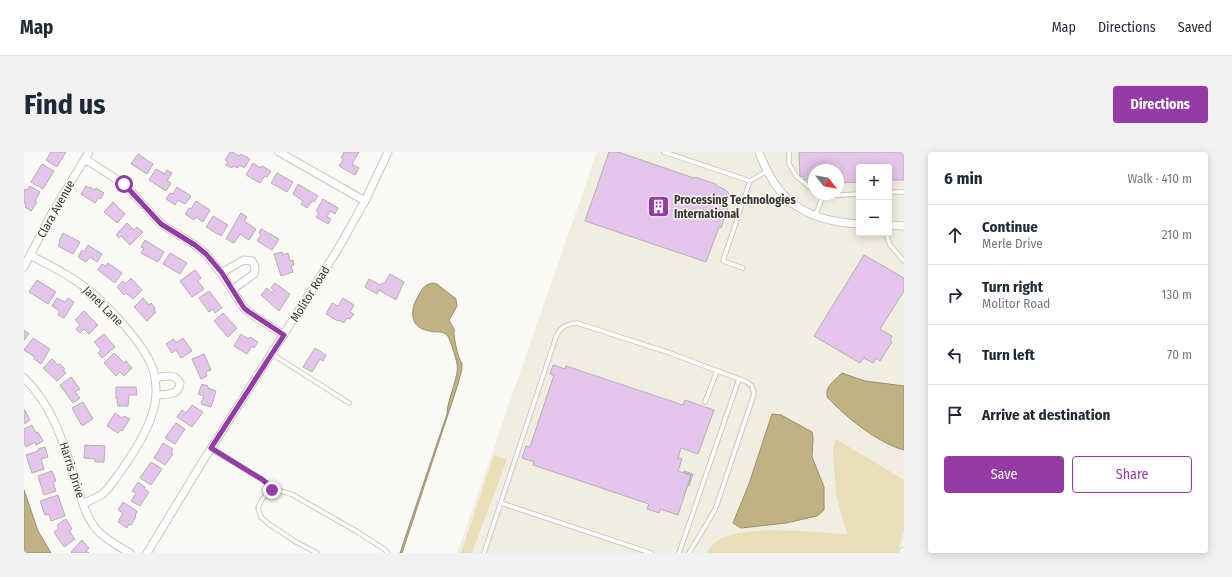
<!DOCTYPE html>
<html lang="en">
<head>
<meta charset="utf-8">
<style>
  body { margin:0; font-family:"Fira Sans Condensed",sans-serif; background:#f2f2f3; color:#1f2937 }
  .controls { position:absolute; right:12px; top:12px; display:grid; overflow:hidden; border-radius:4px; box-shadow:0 2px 10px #0003 }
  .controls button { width:36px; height:36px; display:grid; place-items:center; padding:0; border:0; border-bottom:1px solid #e0e1e3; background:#fff; color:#1f2937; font:20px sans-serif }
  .compass { position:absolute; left:784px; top:12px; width:36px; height:36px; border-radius:50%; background:#fff; box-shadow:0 2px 10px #0003; rotate:121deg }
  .stop { position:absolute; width:12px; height:12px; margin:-9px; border:3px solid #953ba6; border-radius:50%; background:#fff }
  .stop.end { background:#953ba6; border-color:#fff; box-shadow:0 1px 4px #0008 }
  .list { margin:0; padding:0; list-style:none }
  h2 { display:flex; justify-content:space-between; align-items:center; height:52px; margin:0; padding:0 16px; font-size:17px }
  h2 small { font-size:13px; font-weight:400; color:#747a83 }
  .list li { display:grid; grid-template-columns:26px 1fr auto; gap:12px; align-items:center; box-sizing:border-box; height:60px; padding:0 16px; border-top:1px solid #e0e1e3 }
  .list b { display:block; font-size:15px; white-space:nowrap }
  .list p { margin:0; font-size:13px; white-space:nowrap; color:#747a83 }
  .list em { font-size:13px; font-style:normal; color:#747a83 }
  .actions { display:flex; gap:8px; padding:12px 16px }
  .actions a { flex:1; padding:9px 0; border:1px solid #953ba6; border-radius:4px; text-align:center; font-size:14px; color:#953ba6 }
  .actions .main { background:#953ba6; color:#fff }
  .icon { flex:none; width:22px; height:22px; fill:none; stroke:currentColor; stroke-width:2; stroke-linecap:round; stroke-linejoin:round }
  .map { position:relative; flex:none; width:880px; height:401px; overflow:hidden; border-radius:4px }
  header { display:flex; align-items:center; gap:24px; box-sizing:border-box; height:56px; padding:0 20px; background:#fff; border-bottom:1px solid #e0e1e3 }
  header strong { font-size:19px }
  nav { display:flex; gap:22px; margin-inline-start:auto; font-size:14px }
  .intro { display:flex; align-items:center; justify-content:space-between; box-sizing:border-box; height:96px; padding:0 24px }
  h1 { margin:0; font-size:28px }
  .button { padding:10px 18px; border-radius:4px; background:#953ba6; color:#fff; font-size:14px; font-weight:700 }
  main { display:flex; gap:24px; padding:0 24px }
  aside { flex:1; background:#fff; border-radius:4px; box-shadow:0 2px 10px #0003 }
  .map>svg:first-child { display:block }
  .built { fill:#f1ede0; fill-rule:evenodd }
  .green { fill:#eadeb8 }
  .water { fill:#c1b285; stroke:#988d6d }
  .building { fill:#e4c4ea; stroke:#b3afb4 }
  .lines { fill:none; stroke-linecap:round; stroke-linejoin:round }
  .service-casing { stroke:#c9c7c1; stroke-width:5.5 }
  .minor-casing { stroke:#c9c7c1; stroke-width:9 }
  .tertiary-casing { stroke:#c9c7c1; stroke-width:11 }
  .service { stroke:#fff; stroke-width:3.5 }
  .minor { stroke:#fff; stroke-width:7 }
  .tertiary { stroke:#fff; stroke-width:9 }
  .route { stroke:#953ba6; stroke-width:5 }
  .labels { text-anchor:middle; stroke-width:3; stroke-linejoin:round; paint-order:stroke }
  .poi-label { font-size:12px; font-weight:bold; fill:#373734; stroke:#fbf9f3; text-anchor:start }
  .street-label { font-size:12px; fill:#373734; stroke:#fbf9f3 }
</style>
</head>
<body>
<header>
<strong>Map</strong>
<nav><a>Map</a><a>Directions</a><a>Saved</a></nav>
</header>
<div class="intro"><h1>Find us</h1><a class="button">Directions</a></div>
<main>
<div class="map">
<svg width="880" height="401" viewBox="0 0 880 401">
  <rect width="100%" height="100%" fill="#fbf9f3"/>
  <path class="built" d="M573,0H880V388L875,401H433ZM835,15H865V81H835ZM790,18H814V42H790Z"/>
  <path class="green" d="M812,287L880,328V379L873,401H683C685,398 687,393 690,391C717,370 789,381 823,382L812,343L809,296Z
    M470,303L483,307L448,401H437Z"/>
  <path class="water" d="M409,131L413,132L432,147L433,154L425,168C426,171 429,174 430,177C431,181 429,179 430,183C431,190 434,207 438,211V217L434,232L378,401H376L423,262C423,248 436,222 433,212C432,206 426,186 423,183C417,178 412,181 406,179C391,177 386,167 390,153C392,148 398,135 403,133C405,132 407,131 409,131Z
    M818,221L841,229L880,234V298C854,291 823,266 804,246C799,237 810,229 816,223Z
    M748,262L757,263L788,280L789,286L788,305L800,335V358L793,364L762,371L717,376L709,371L725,332Z
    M0,338L14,379L27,401H0Z"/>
  <path class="building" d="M27,0H42L33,15L22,8Z
    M206,0H209L215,4L217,2L226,7L220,16L215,13L214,16L209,14L208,16L202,13L204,10L201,8Z
    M319,0H335L328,12L335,16L331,23L315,14L319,8L317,6L320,1Z
    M585,0H594L670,26L671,25L692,32L693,34L700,37L704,40L705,44L702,54L704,56L697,76L695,75L682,110L561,69Z
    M775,0H880V28H865V15H835V30L814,31V18H790V33H788V30H784V27L780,28V24L776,25Z
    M114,2L129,12L123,22L107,12Z
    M229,11L236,16L238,14L247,19L243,25L241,24L236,31L222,23Z
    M18,12L30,19L19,37L7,30Z
    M132,17L141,22L143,18L148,21L143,29L147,31L142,39L125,28Z
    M253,21L269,30L263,40L247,31Z
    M274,32L294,44L290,50L288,49L283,56L277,52L279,49L269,42Z
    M6,34L16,40L11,49L13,50L7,59L1,55L2,52L0,51V39L1,37L3,38Z
    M62,34L65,36L66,35L71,38L72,36L80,41L76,47L74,46L71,51L57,42Z
    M153,35L167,44L161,52L154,48L151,53L142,47L146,41L149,42Z
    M299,47L314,56L311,62L306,59L303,65L307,67L304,72L292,65L295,61L292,59Z
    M172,49L186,58L179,70L172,65L170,68L161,62L165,56L167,57Z
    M89,50L101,62L93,71L80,60Z
    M217,61L223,65L220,69L232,77L225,88L216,82L210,91L202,87Z
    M189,64L204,73L197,84L182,75Z
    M103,71L110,78L113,75L119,80L106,93L97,84L95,86L92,83Z
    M237,77L255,87L248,98L233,89L237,83L235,81Z
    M39,81L56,90L49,102L34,94L36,90L35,89Z
    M121,88L140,100L134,110L117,101L120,96L117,95Z
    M64,93L78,102L73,110L66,105L62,110L54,105L58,98L60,100Z
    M258,100L259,103L264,101L266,109L269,108L270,113L267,114L269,120L257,124L250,102Z
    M146,101L163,111L156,122L139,112Z
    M840,103L880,126V139L856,177L868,184L866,188L868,190L856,209L852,206L849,211L840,206L836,211L790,184Z
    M84,111L98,121L91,131L74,118L78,112L82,114Z
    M171,118L177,126L174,129L180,137L168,145L156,129Z
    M366,122L380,130L372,148L355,138L353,142L341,135L345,127L356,133L358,131L360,132Z
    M107,126L118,138L109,147L102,141L100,143L93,135L99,129L101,132Z
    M13,128L32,140L24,152L5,140Z
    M251,131L266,142L255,159L237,143L243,136L248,141L250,138L247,136Z
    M185,139L198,156L191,161L189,157L185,160L175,146Z
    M33,146L41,150L44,146L50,150L40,166L34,163L36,159L28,154Z
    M119,146L125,153L127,151L131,156L130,158L132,160L123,169L110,155Z
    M319,146L330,153L326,160L330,162L326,167L323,166L320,171L315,168L314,169L302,162L308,151L314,154Z
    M60,159L74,173L65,182L60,177L56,181L52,177L56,173L51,168Z
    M199,161L213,176L204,185L190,169Z
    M0,178L5,182L0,188Z
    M80,182L91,195L78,206L74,201L77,198L70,190Z
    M217,182L224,187L226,185L234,190L230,196L228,194L223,202L210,194Z
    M9,186L26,197L17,212L10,207L11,205L0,198Z
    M159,186L168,199L157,206L152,198L148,201L142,192L150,187L152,191Z
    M291,196L302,203L299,209L296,207L288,220L279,215Z
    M90,201L100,211L102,209L108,216L100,224L96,220L92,224L80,211Z
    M180,202L187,218L182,220L183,224L177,227L168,207Z
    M28,207L34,213L36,212L41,217L39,218L42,221L33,229L19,216Z
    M529,213L541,217L542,214L659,253L661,248L690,258L674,302L657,296L654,306L658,307L654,319L667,323L654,363L636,357L635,361L623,357L625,352L509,313L510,310L498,306L502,294L506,295L530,223L526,222Z
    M47,225L56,237L51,240L56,246L49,251L36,233Z
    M178,232L184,234V236L192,239L187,255L177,252L180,244L174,242Z
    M92,235H112L113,243H105L104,254H94L93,246L92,247Z
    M59,250L69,267L58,274L48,256Z
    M168,253L179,260L168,275L153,265L158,258L162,261Z
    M0,257L6,268L0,272Z
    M91,261L98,266L100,264L106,267L98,279L96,278L94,281L83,274Z
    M152,271L161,277L151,292L141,286Z
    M8,273L12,281L14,280L19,289L12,293L11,290L2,295L0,291V277Z
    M139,291L149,297L147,300L149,302L141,313L130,306Z
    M61,293L81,294L80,310H71V307L60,306Z
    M21,295L24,305L17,307L20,317L8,321L2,303L14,299V297Z
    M127,310L138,317L127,333L116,326Z
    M28,319L32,329L29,330L32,339L20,343L14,324Z
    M660,319L669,322L665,334L664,333L667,323L660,321Z
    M114,330L121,335L120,337L125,340L116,354L107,349L112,341L108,339Z
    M34,343L41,364L27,369L25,362L21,363L16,349Z
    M99,350L113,359L111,364L112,365L107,373L105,372L103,376L94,370L99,361L94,358Z
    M42,367L48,377L45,379L51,387L40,395L30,380L35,376L33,373Z
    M58,388L65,396L62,399L65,401H48L47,400Z"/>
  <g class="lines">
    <defs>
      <path id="service" d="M640,0L726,29L743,19
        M765,0V12L772,24L790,39
        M865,40H880
        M795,42L799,44L835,42
        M791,64L799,44
        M862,81L866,93L880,109
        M719,116L699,109L726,29
        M248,202L325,251
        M681,250L693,219
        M187,297L239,328L246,334L248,338
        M477,351L627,401
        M293,401L272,390L245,372L237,365L234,356L238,347L248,338L261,340L269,343L332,379L360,397L364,401
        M460,401L532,185C536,175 542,172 553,171L643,200L723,230L728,234L730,242L691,358L665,401
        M655,401L715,227"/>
      <path id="minor" d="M255,0L341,49
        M735,0C753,50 782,69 835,72
        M61,7L100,32L137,72L171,93L182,102L197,121L220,156L230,164L260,183
        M865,73L880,74
        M6,103C21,111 36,118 49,127C75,143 119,189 129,217C132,228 133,240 131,251C126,280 101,314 83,338L77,343L59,352
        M0,115L27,63L65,0
        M197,121L220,108L228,109C231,113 232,117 230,122L208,138
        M0,226C30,255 40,293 52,331C57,347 62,365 73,378C82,388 94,394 106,401
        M131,226C140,224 151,221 156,231C155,244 142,242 132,243
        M123,401L179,309L314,97L341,49L364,0"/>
      <path id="tertiary" d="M880,401V400"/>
    </defs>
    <use href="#service" class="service-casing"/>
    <use href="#minor" class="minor-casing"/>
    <use href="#tertiary" class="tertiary-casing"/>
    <use href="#service" class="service"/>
    <use href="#minor" class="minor"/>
    <use href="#tertiary" class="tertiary"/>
  </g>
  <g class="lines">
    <path class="route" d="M100,32L137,72L171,93L182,102L198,121L220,156L225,160L260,183L187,296L239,328L246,334L248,338"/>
  </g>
  <defs>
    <symbol id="building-square" viewBox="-11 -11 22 22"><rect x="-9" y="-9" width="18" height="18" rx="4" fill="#953ba6" stroke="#fbf9f3"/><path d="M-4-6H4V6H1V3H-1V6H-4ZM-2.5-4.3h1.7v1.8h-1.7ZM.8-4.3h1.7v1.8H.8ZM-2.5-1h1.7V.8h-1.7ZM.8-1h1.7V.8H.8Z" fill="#fff"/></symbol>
  </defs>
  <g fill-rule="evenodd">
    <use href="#building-square" x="622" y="42" width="25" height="25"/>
  </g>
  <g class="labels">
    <g class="poi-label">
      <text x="650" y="52">Processing Technologies<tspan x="650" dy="14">International</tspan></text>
    </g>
    <g class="street-label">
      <text transform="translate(32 57) rotate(-61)" y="4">Clara Avenue</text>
      <text transform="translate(286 142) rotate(-58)" y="4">Molitor Road</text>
      <text transform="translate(79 154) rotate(45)" y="4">Janel Lane</text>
      <text transform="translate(48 318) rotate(72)" y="4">Harris Drive</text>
    </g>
  </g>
</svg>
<div class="controls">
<button>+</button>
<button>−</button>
</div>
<svg class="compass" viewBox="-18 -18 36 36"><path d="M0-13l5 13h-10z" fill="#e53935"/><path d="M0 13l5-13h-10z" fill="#747a83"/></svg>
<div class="stop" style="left:100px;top:32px"></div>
<div class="stop end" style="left:248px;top:338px"></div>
</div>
<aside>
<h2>6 min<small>Walk · 410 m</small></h2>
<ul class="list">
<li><svg class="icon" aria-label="ahead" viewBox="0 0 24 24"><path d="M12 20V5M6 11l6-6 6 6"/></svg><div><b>Continue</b><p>Merle Drive</p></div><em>210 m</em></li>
<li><svg class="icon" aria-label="right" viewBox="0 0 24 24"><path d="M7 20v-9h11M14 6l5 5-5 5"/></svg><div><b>Turn right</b><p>Molitor Road</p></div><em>130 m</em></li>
<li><svg class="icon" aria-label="left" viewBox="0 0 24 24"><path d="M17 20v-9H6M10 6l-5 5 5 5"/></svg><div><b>Turn left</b></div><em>70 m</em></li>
<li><svg class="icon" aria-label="arrive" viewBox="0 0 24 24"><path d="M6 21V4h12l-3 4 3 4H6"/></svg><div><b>Arrive at destination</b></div></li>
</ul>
<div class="actions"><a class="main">Save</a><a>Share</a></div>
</aside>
</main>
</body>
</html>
